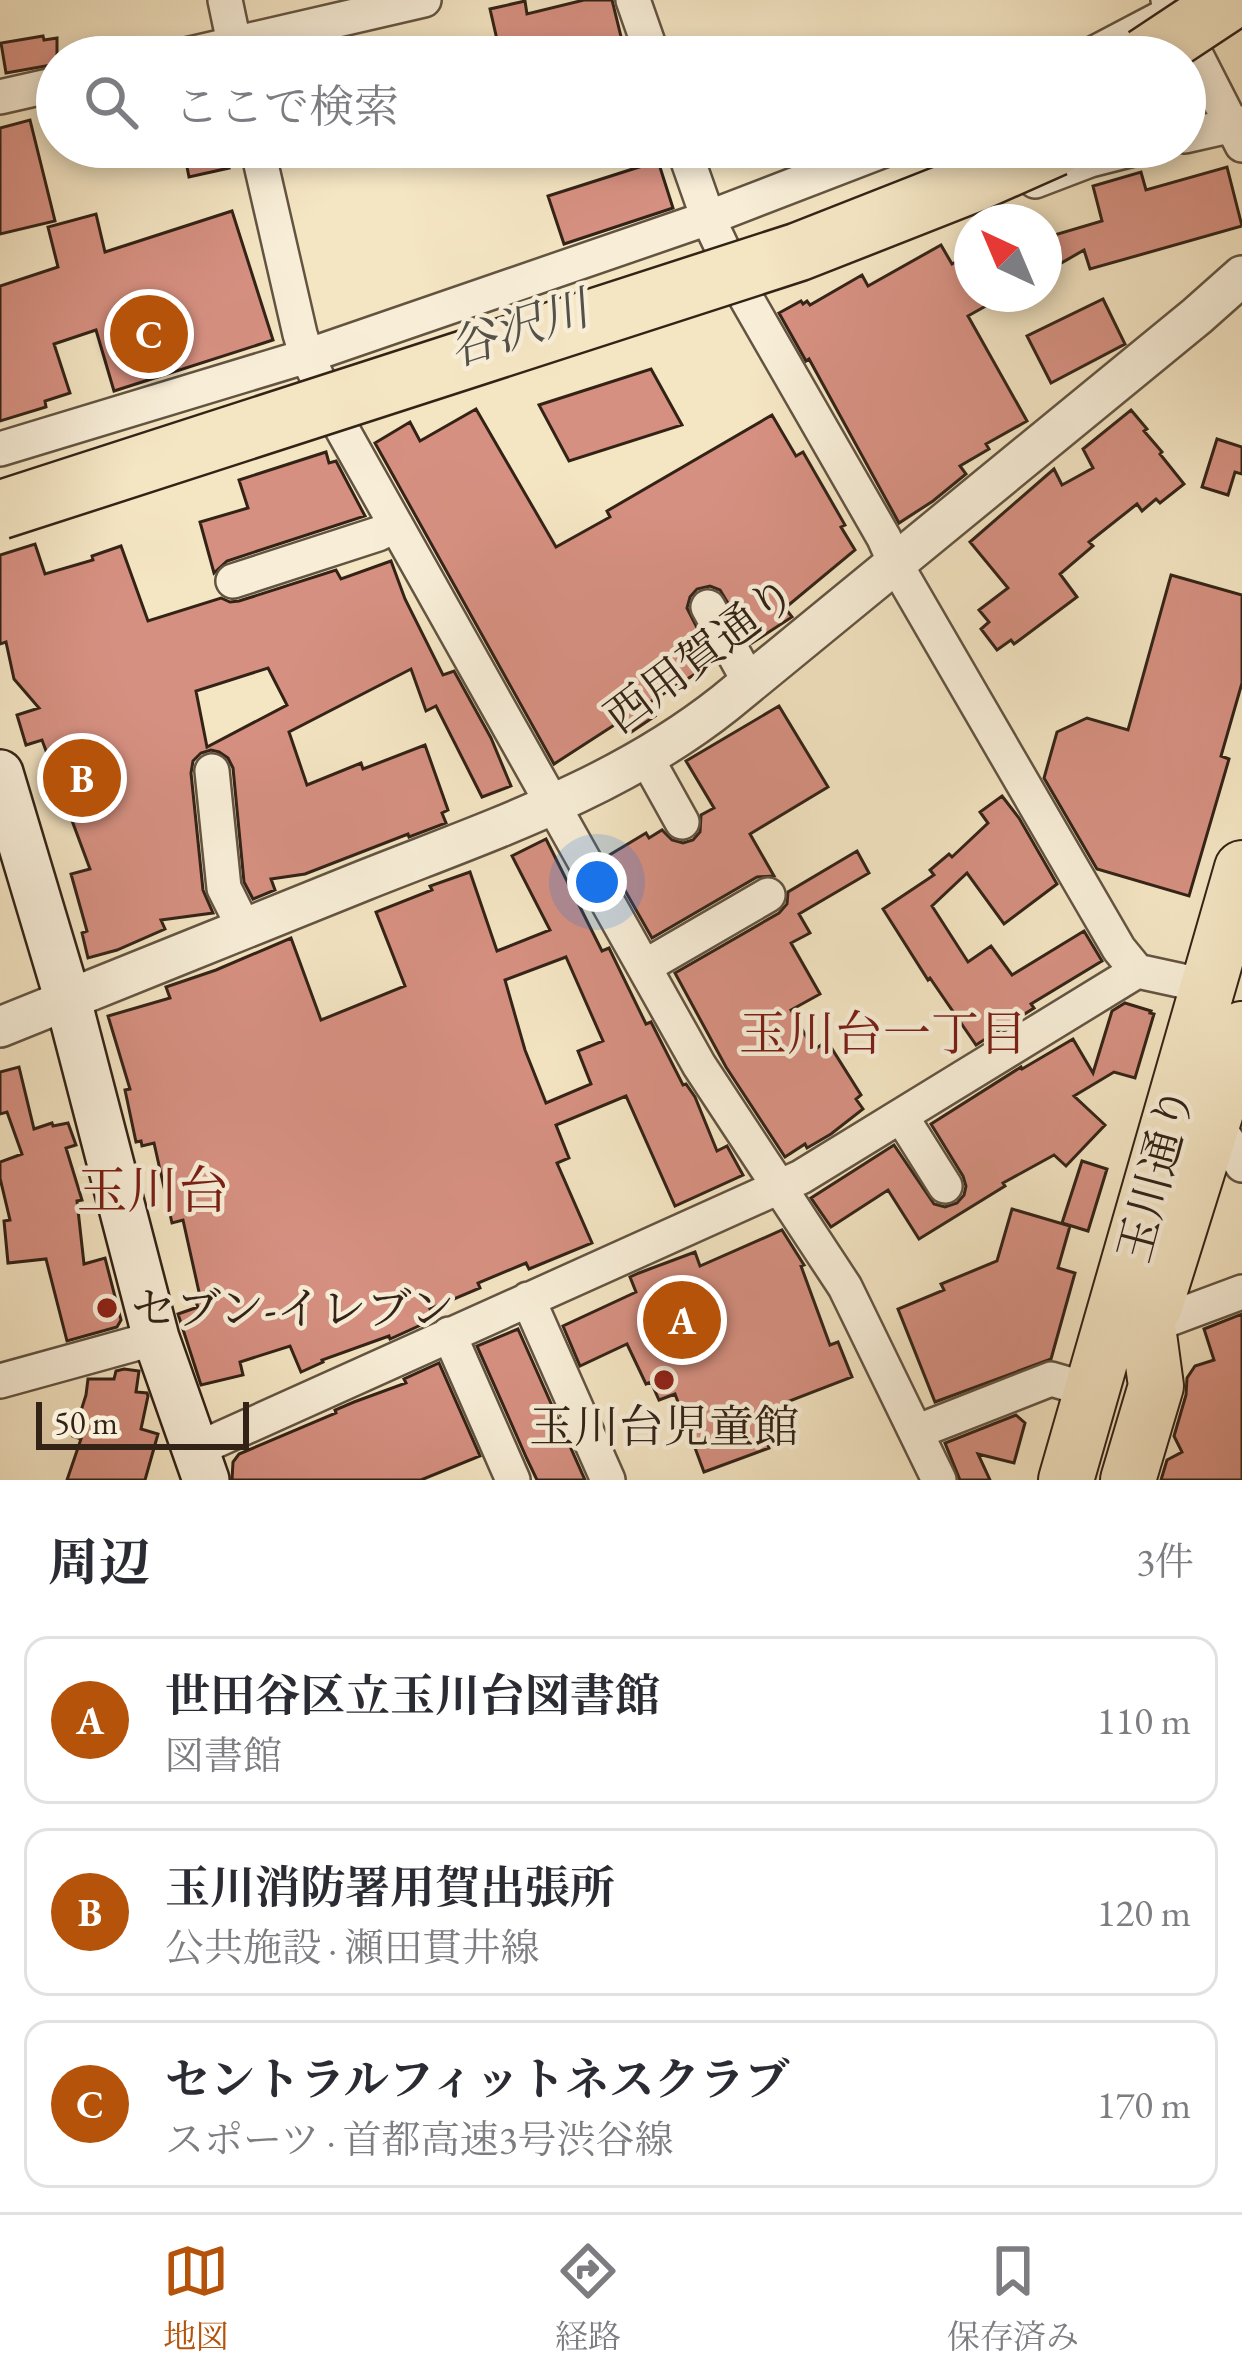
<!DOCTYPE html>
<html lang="ja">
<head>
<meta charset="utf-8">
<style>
  body { margin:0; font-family:"EB Garamond","Noto Serif JP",serif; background:#f2f2f3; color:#2b2b33 }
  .compass { position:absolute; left:954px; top:204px; width:108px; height:108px; border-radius:50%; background:#fff; box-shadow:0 6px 18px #0003; rotate:316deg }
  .scale { position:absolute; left:36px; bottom:30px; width:213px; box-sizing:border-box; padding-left:12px; border:6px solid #332317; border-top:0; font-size:33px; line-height:42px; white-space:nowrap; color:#332317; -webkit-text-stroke:9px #f8eed8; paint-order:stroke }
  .you { position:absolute; left:597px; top:882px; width:42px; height:42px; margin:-30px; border:9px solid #fff; border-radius:50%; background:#1a73e8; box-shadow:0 0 0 18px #1a73e833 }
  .badge { display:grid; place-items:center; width:78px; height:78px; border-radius:50%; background:#b45309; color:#fff; font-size:39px; font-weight:700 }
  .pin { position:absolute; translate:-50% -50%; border:6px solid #fff; box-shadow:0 3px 12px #0006 }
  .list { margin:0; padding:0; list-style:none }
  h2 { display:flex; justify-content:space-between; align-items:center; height:156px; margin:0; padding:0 48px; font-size:51px }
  h2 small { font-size:39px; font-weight:400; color:#7c7c81 }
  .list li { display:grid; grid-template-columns:78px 1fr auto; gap:36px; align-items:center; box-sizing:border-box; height:168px; margin:0 24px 24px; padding:0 24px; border:3px solid #e1e1e2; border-radius:24px }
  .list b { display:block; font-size:45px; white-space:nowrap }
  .list p { margin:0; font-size:39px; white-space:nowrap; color:#7c7c81 }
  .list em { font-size:39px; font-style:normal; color:#7c7c81 }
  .icon { flex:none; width:66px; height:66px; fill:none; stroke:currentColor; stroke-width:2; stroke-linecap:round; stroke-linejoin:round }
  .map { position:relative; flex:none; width:1242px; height:1480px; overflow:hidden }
  .search { position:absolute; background:#fff; box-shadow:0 6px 18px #0003; left:36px; right:36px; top:36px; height:132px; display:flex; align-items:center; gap:30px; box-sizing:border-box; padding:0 42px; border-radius:66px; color:#7c7c81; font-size:45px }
  .sheet { height:732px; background:#fff }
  nav { display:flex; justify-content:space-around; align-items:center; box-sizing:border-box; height:168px; border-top:3px solid #e1e1e2; background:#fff; font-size:33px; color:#7c7c81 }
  nav a { display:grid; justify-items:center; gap:6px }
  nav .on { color:#b45309 }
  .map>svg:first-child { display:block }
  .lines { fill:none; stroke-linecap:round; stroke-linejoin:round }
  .river { stroke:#a2bcbf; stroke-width:51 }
  .building { fill:#d69081; stroke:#332317; stroke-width:3; fill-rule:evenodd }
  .minor-casing { stroke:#635442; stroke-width:38 }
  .tertiary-casing { stroke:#635442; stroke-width:44 }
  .secondary-casing { stroke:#332317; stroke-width:50 }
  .trunk-casing { stroke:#332317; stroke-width:58 }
  .minor { stroke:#f8eed8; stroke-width:33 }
  .tertiary { stroke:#f8eed8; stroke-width:39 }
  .secondary { stroke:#f8eed8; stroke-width:45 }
  .trunk { stroke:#f4e5c3; stroke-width:54 }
  .motorway-bridge-casing { stroke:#332317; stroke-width:62; stroke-linecap:butt }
  .motorway-bridge { stroke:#f4e5c3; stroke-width:57 }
  .poi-dot { fill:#8f2418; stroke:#f8eed8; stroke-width:4.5 }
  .labels { text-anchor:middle; stroke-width:9; stroke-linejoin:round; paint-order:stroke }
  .street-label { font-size:45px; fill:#332317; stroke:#f8eed8 }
  .poi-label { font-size:45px; fill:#332317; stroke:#f8eed8; text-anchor:start }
  .water-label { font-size:48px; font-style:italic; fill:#545149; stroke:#f8eed8 }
  .neighbourhood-label { font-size:48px; fill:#7a1f14; stroke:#f8eed8 }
  .quarter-label { font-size:51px; fill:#7a1f14; stroke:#f8eed8 }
</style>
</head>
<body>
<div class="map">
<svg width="1242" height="1480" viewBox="0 0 1242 1480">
  <rect width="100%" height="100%" fill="#f4e5c3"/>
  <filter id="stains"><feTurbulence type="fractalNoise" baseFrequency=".00167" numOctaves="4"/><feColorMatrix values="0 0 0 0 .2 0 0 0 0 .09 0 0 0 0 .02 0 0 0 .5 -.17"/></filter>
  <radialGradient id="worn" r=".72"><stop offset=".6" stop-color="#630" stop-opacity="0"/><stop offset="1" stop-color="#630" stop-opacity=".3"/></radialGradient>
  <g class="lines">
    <path class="river" d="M1185,109L1204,105"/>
  </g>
  <path class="building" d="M584,0H612L626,57H501L490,9L525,1L527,14Z
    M43,36L44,40L57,38V64L6,73L1,43Z
    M30,120L55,221L0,234V128Z
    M183,147H224L229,168L189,177Z
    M658,161L673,208L564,244L548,196Z
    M1227,167L1242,226L1090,269L1084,250L1044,273V238L1102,221L1093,186L1141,172L1146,190Z
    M232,211L273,340L114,391L96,330L54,344L70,393L45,401L46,407L0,421V286L58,267L48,227L96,214L105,252Z
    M941,245L952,264L972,253V294H1007L968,316L1027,421L986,444L989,449L960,466L966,474L933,501L899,523L809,359L806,361L779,313L801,301L803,304L807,301L810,305L862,275L868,286Z
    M1103,299L1125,344L1051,383L1027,336Z
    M651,369L682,425L569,461L539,405Z
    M476,409L556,547L610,517L607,511L772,415L796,456L803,452L845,525L841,527L855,550L785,608L792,617L752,643L720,590L710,586L697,589L690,597L687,608L713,659L698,668L700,671L647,704L655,716L630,733L622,720L554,764L375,443L410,422L420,441Z
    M1131,410L1147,429L1144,431L1162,452L1160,454L1184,484L1160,503L1156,499L1142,511L1137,504L1089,542L1093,546L1060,574L1077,597L1014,644L1011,640L997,650L981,629L989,622L979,610L1008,588L970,542L1054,469L1062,485L1093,468L1083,449Z
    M1217,439L1242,447V474L1235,472L1228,495L1202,487Z
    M326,452L329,463L336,461L365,516L227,561L214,573L200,522L248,508L239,480Z
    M35,544L45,574L93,560L92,556L121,546L148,621L221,598L230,602L239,601L336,570L341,579L391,561L405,599L443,675L454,671L491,738L511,786L482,797L436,706L426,711L411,669L289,732L307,785L361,763L363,769L425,745L448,810L442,813L446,823L409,837L408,834L305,874L271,879L275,890L253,899L244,882L233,768L228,758L219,752L211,750L201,753L193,761L191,773L203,890L213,913L161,920L165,929L117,950L88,958L82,933L87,931L71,874L90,869L42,740L26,745L17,715L39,708L14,679L6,642L0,644V555ZM268,668L287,705L207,747L196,691Z
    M1171,575L1242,595V683L1221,756L1229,759L1189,896L1097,869L1044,778L1057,732L1087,718L1128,730Z
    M779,706L828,787L750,834L774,876L757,877L652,938L606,857L646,833L649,838L662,830L672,840L683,843L693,840L700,832L701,815L714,808L686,761Z
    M1002,796L1019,818L1057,884L1004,924L967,873L932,906L968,962L991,946L1012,975L1084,931L1102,961L1031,1004L1034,1008L976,1045L930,978L928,980L883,909L934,875L930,870L949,854L952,857L988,823L980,812Z
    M546,839L602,951L609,948L646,1024L651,1022L683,1085L686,1084L695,1097L717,1151L727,1146L743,1175L675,1206L626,1096L556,1125L569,1158L557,1163L592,1243L529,1269L526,1263L478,1283L480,1288L430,1309L434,1319L390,1339L389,1336L322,1360L323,1362L301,1372L290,1346L240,1362L243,1375L201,1385L178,1314L198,1307L196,1302L201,1301L183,1220L172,1223L154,1143L142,1146L141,1141L136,1142L125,1090L130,1089L108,1016L170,998L166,987L216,970L291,938L321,1020L405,986L376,912L432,890L430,886L470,872L497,951L550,930L512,856ZM566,957L603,1041L578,1051L591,1084L546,1103L525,1050L505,980Z
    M857,851L869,873L799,914L810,933L791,943L820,994L791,1010L814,1050L827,1041L861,1095L856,1099L863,1109L831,1134L807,1148L805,1144L785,1157L726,1067L675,973L779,913L787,904L788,892Z
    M1125,1003L1151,1011L1150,1013L1154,1014L1135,1078L1114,1072L1074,1096L1105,1125L1066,1166L1054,1155L1003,1183L1005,1186L919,1239L888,1190L831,1227L811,1198L894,1145L934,1204L945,1207L957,1203L964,1195L966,1186L963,1176L931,1124L1021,1067L1022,1069L1073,1039L1093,1073L1112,1011Z
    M19,1067L34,1129L52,1123L53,1126L68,1123L76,1145L66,1148L82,1200L77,1201L84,1264L105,1258L121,1320L117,1327L67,1341L46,1259L8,1263L4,1221L10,1220L0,1178V1162L22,1154L7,1112L0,1114V1072Z
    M1082,1161L1107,1169L1088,1231L1062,1223Z
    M1012,1209L1070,1226L1058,1268L1075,1273L1051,1359L935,1402L898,1309L944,1290L941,1284L997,1261Z
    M782,1230L804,1265L801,1266L830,1345L838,1342L852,1377L756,1414L769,1448L704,1472L675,1394L659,1400L651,1382L646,1384L627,1344L580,1366L563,1326L636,1292L630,1277L639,1273L695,1252L700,1266Z
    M1242,1314V1480H1161L1167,1460L1182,1452L1174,1436L1186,1395L1187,1378L1195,1366L1214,1360L1204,1329Z
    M518,1329L585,1480H537L527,1459L477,1346Z
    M439,1363L480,1456L421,1480H232L233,1462L239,1454L336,1413L335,1410L354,1402L406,1383L404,1379Z
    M124,1369L139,1371L136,1392L147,1393L148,1396L141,1429L158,1434L145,1480H67L81,1439L73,1436L86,1395L88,1379H114L116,1371Z
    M1016,1415L1025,1423L1014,1463L978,1454L990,1480H960L945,1443Z"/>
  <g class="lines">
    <defs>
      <path id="minor" d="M225,0L237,57
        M633,0L653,57
        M1168,0L1242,145
        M177,57L424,0
        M1087,57L1165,16
        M0,97L57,84
        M1185,136L1242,123
        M257,147L300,334L307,356L342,429L699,1065L845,1287L939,1480
        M683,147L708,218L745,296L884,538L895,563L1119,949L1137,971L1206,986
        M1035,181L1090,160L1141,147
        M0,449L307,356L708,218L892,147
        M233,581L378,534L396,525
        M708,607L750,683
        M647,759L682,822
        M212,771L224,888L244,928
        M644,967L768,895
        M901,1116L945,1186
        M1214,1119L1242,1165
        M528,1299L608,1480
        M1148,1327L1242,1292
        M449,1334L513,1480
        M0,1381L156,1338
        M916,1432L1051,1379L1082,1388
        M195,1450L801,1177L1137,971"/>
      <path id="tertiary" d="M0,1027C122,979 243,928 365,880C491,830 618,788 725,703L1197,316L1242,276"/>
      <path id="secondary" d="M0,773L68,1000L156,1338L206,1480"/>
      <path id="trunk" d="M1155,1306L1242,1029
        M1066,1480L1242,868
        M1128,1480L1156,1386L1148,1327"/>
    </defs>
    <use href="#minor" class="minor-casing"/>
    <use href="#tertiary" class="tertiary-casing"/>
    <use href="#secondary" class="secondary-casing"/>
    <use href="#trunk" class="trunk-casing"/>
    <use href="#minor" class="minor"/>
    <use href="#tertiary" class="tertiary"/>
    <use href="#secondary" class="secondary"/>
    <use href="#trunk" class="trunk"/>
    <defs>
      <path id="motorway-bridge" d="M1145,57L1231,0
        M0,510L798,252L976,182L1055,147"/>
    </defs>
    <use href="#motorway-bridge" class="motorway-bridge-casing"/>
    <use href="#motorway-bridge" class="motorway-bridge"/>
  </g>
  <g class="poi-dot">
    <circle cx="107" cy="1308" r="12"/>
    <circle cx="664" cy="1380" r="12"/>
  </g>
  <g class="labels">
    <g class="street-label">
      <text transform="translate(700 654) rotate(-37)" y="16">西用賀通り</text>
      <text transform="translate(1155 1174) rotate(-75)" y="16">玉川通り</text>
    </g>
    <g class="poi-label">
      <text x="131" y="1324">セブン-イレブン</text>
      <text x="664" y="1442" text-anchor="middle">玉川台児童館</text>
    </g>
    <g class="water-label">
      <text transform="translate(518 328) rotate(-18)" y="17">谷沢川</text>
    </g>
    <g class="neighbourhood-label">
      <text x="883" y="1050">玉川台一丁目</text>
    </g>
    <g class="quarter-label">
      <text x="153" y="1208">玉川台</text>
    </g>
  </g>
  <rect width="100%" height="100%" filter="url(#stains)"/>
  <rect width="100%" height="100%" fill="url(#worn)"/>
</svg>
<svg class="compass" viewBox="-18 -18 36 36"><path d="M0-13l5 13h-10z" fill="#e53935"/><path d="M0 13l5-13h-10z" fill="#7c7c81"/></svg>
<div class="scale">50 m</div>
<div class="you"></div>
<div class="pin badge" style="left:682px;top:1320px">A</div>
<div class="pin badge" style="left:82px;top:778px">B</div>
<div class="pin badge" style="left:149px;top:334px">C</div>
<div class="search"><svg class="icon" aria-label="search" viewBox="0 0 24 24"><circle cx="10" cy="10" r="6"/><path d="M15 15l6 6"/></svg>ここで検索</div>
</div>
<section class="sheet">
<h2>周辺<small>3件</small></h2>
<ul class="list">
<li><span class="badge">A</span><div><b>世田谷区立玉川台図書館</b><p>図書館</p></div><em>110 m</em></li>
<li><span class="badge">B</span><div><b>玉川消防署用賀出張所</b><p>公共施設 · 瀬田貫井線</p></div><em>120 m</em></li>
<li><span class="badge">C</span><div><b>セントラルフィットネスクラブ</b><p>スポーツ · 首都高速3号渋谷線</p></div><em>170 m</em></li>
</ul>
</section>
<nav>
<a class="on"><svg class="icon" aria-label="map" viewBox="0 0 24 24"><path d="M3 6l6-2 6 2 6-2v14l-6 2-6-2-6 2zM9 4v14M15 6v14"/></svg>地図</a>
<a><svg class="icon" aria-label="directions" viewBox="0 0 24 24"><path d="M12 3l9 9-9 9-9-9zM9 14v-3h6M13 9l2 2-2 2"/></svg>経路</a>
<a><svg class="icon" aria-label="saved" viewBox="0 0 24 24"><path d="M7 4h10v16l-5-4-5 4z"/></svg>保存済み</a>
</nav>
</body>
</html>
